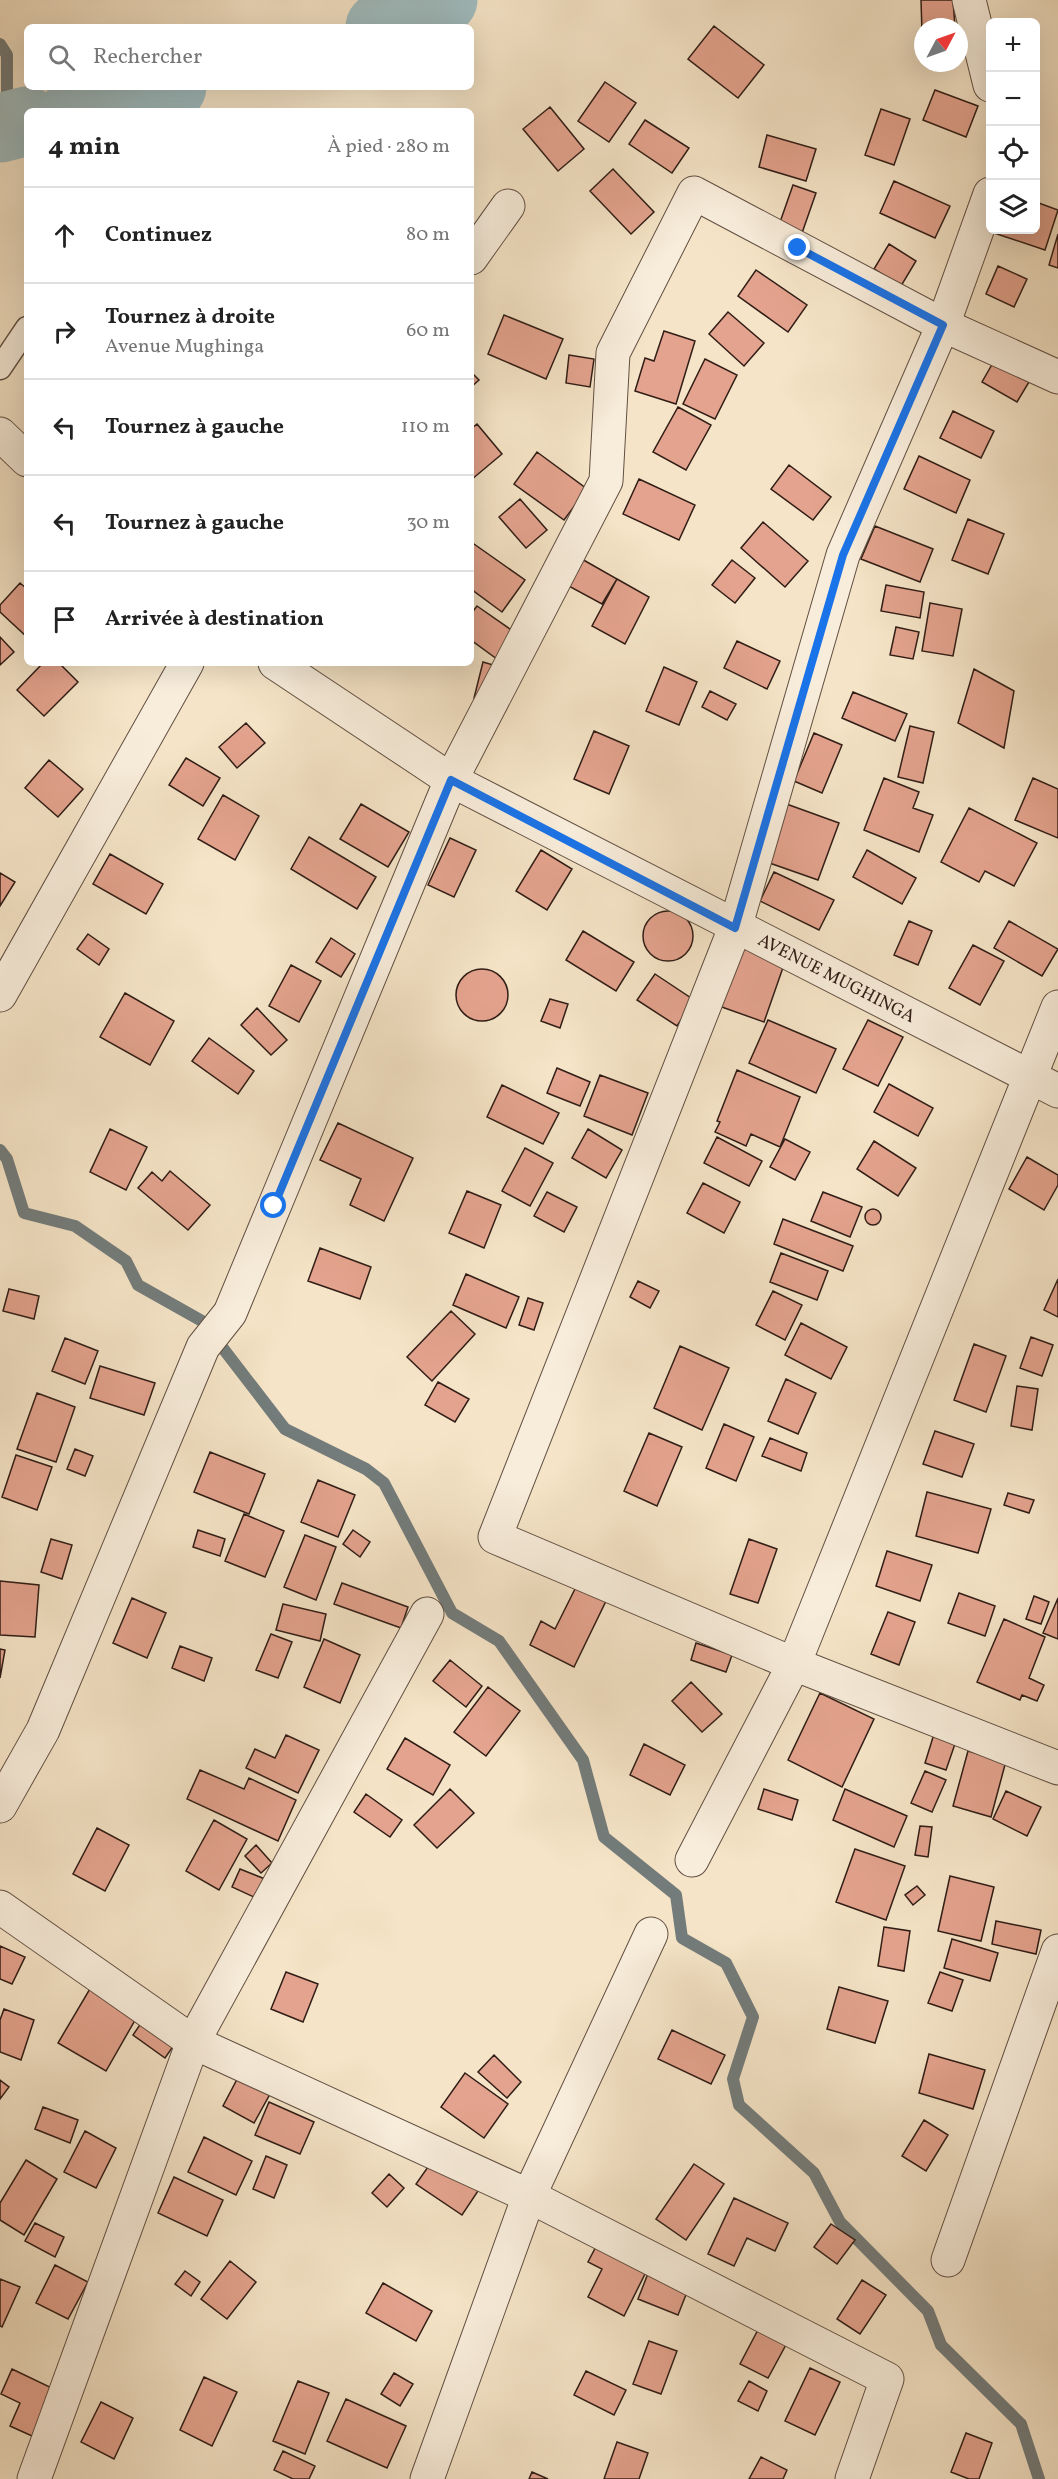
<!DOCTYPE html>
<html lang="fr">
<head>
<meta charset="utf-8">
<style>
  body { margin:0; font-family:Vollkorn,serif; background:#f2f2f2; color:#222 }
  .controls { position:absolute; right:18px; top:18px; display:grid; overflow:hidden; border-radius:9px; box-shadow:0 6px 24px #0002 }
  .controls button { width:54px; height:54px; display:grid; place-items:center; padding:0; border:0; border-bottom:2px solid #e0e0e0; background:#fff; color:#222; font:30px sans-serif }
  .compass { position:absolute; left:914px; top:18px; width:54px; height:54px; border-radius:50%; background:#fff; box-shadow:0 6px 24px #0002; rotate:49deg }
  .stop { position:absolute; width:18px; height:18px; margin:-14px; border:4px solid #1a73e8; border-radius:50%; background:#fff }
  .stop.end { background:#1a73e8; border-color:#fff; box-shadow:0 2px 6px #0008 }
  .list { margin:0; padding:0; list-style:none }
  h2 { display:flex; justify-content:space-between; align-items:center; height:78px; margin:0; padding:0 24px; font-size:26px }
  h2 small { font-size:20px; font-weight:400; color:#767676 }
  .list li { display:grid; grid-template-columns:39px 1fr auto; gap:18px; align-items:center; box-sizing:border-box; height:96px; padding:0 24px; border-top:2px solid #e0e0e0 }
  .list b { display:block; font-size:22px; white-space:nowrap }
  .list p { margin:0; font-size:20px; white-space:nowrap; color:#767676 }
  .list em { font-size:20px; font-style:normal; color:#767676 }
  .icon { flex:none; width:33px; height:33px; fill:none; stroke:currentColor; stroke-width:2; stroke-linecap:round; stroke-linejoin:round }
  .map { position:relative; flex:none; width:1058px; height:2479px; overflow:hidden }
  .search { position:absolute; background:#fff; box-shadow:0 6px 24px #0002; left:24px; top:24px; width:450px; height:66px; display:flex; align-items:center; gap:15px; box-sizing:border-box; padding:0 21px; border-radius:9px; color:#767676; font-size:22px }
  .panel { position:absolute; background:#fff; box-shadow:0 6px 24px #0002; left:24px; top:108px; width:450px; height:558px; border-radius:9px }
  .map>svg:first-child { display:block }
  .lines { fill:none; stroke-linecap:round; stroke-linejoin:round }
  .stream { stroke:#737c7b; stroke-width:12 }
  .river { stroke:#a0bcbf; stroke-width:69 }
  .building { fill:#e4a38e; stroke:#301d16; stroke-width:1.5 }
  .service-casing { stroke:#614f42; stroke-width:25 }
  .minor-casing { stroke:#614f42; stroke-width:35 }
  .service { stroke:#f8eddb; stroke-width:22 }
  .minor { stroke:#f8eddb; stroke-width:33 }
  .route { stroke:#1a73e8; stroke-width:8 }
  .labels { text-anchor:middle; stroke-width:5; stroke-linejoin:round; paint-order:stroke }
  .street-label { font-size:18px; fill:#301d16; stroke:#f8eddb }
</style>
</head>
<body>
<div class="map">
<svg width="1058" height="2479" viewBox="0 0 1058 2479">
  <rect width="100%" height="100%" fill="#f5e4c7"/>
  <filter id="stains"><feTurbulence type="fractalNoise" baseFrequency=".00333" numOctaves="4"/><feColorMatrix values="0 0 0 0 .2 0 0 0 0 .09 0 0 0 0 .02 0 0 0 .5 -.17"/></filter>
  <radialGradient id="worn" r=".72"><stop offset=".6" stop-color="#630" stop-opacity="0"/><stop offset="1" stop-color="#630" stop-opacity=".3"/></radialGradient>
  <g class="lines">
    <path class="stream" d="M0,44L7,55V126
      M0,1150L7,1159L24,1213L75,1226L126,1261L138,1285L202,1321L285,1429L366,1469L384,1483L452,1613L499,1641L583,1760L604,1837L676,1895L682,1938L726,1963L753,2017L733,2079L739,2105L814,2173L840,2222L928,2311L941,2345L1021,2424L1039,2479"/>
    <path class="river" d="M380,27L403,21L443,0
      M75,111L147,96L172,87
      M0,128L27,121"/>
  </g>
  <path class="building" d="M921,0H953L955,27H923L922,33Z
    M714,26L764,65L738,98L688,59Z
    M605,82L636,103L609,142L578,121Z
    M935,90L978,106L966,137L923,120Z
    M550,107L584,149L558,171L523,129Z
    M881,109L910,119L894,165L865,155Z
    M645,120L689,148L672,173L629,144Z
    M767,135L816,149L806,181L759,167Z
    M613,169L654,212L631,234L590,191Z
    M894,181L950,206L935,238L880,213Z
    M793,185L816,193L802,233L779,225Z
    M1036,202L1058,210L1045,250L985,230H1036Z
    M1058,234V268L1049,265Z
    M889,244L916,261L901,286L874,269Z
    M998,266L1027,279L1014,307L986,294Z
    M756,270L807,305L788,332L738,296Z
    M728,312L764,343L744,366L709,334Z
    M504,315L563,339L546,379L488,354Z
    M664,331L695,341L676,404L635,391L645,358L654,361Z
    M569,355L594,359L590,387L566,383Z
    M705,359L737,375L715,419L683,404Z
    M994,361L1029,382L1017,402L982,382Z
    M471,372L479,380L471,387Z
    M678,407L711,425L686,470L653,452Z
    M953,411L994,431L981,458L940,438Z
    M477,424L502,454L471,480V429Z
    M537,452L587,489L564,520L514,484Z
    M919,456L970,480L956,513L904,489Z
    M789,465L831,497L813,520L771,489Z
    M639,479L695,505L679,540L623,514Z
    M520,499L547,530L526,548L499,517Z
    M968,519L1004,534L988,574L952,560Z
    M763,522L808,561L785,587L741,548Z
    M875,526L933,549L920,582L861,559Z
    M474,544L525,580L502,612L471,589V548Z
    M580,558L617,579L602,604L565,584Z
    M732,560L755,578L735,603L712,585Z
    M617,579L649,597L625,644L592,626Z
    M20,583L27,589V637L0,612V605Z
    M886,585L924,592L920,618L881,611Z
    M930,603L962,609L953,656L922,651Z
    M477,606L520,636L501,662L471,640V614Z
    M896,627L919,632L913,659L890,655Z
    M0,637L14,652L0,665Z
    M737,641L780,661L767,689L724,668Z
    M483,662L500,667L490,702L474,698Z
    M43,663H59L78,682L44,716L17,690Z
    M664,667L697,682L679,725L646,711Z
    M974,669L1014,691L1004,748L958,723Z
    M710,691L736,704L727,720L702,707Z
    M853,692L907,714L895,741L842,718Z
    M246,723L265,743L237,768L219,747Z
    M910,726L934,732L923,783L898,777Z
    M594,731L629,746L609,794L574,779Z
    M814,733L842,745L822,793L794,781Z
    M186,758L220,778L203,806L169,785Z
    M49,760L83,789L58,817L25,788Z
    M884,778L919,792L913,808L933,815L919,852L864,830Z
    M1033,778L1058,789V838L1015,820Z
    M223,795L259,816L235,860L198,839Z
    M781,802L839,823L818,880L761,860Z
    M361,804L409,832L388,867L340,839Z
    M969,808L1037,843L1014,886L985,871L979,882L941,862Z
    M309,837L376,877L357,909L291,869Z
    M450,838L476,850L454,897L428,885Z
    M541,850L572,869L547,910L516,891Z
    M867,850L916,878L902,904L853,877Z
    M110,854L163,884L146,914L93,884Z
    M774,872L834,900L819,930L760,901Z
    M0,873L15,882L0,906Z
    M643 936a25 25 0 1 1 50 0a25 25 0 1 1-50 0Z
    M909,921L932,931L918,965L894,955Z
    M1009,921L1058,949L1042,976L994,948Z
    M583,931L634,962L616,991L566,960Z
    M88,934L109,949L99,965L77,949Z
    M331,938L355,954L341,977L316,962Z
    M741,943L786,959L764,1022L719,1006Z
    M973,945L1004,961L980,1005L949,988Z
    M291,965L321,981L299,1022L269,1006Z
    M456 995a26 26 0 1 1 52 0a26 26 0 1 1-52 0Z
    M655,974L694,1000L677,1026L637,1000Z
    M125,993L174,1021L150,1065L100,1037Z
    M550,999L568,1004L560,1028L541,1021Z
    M257,1008L287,1040L271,1055L241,1025Z
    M768,1020L836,1049L816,1093L749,1063Z
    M868,1020L903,1037L878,1086L843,1069Z
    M209,1038L254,1071L238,1094L192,1061Z
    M557,1068L590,1082L580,1106L547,1093Z
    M737,1070L800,1097L780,1147L751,1134L746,1146L715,1132L720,1122L717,1121Z
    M600,1075L648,1093L632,1135L584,1116Z
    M889,1084L933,1108L918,1136L874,1112Z
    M502,1085L559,1113L543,1144L487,1117Z
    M338,1123L413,1158L384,1221L350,1205L361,1179L320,1160Z
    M110,1129L147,1147L126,1190L90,1172Z
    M588,1129L622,1150L606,1178L572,1158Z
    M717,1137L762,1161L749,1186L704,1163Z
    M785,1139L810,1152L795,1180L770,1167Z
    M874,1141L916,1168L898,1196L857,1169Z
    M525,1148L553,1163L530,1206L502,1191Z
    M1027,1157L1058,1175V1185L1044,1210L1009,1189Z
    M170,1171L210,1205L188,1230L138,1188L152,1172L162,1181Z
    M703,1183L740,1202L724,1233L687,1213Z
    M467,1191L501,1205L484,1248L449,1233Z
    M547,1192L577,1207L564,1232L534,1216Z
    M823,1192L862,1207L850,1237L811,1221Z
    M865 1217a8 8 0 1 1 16 0a8 8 0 1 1-16 0Z
    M783,1219L853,1246L843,1271L774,1244Z
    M320,1248L371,1267L360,1299L308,1281Z
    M781,1253L828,1271L817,1300L770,1282Z
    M466,1274L519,1297L506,1328L453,1305Z
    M1058,1279V1317L1044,1310Z
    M638,1281L659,1291L650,1308L630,1297Z
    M9,1289L39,1296L34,1319L3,1311Z
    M773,1291L802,1305L785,1340L756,1325Z
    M528,1298L543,1303L534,1330L519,1325Z
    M451,1311L475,1334L432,1381L407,1357Z
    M801,1323L847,1347L831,1379L785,1355Z
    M1031,1337L1053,1345L1042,1376L1020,1368Z
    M65,1338L98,1351L85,1384L52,1371Z
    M974,1344L1006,1356L986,1412L954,1400Z
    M680,1346L729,1368L702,1430L654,1408Z
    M100,1366L155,1383L144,1415L90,1398Z
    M786,1379L816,1393L798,1434L768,1421Z
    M438,1382L469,1399L455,1422L425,1405Z
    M1017,1386L1038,1389L1032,1430L1011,1426Z
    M37,1393L75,1407L56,1462L17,1449Z
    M724,1424L754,1437L736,1481L706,1468Z
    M935,1431L974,1444L962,1477L923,1464Z
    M649,1433L682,1447L657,1506L624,1491Z
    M770,1438L807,1453L801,1471L762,1456Z
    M75,1449L93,1456L85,1476L67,1469Z
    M210,1452L265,1474L249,1514L194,1492Z
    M16,1455L52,1467L37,1510L2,1497Z
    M318,1480L355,1495L338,1537L301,1522Z
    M927,1492L991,1509L978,1553L916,1536Z
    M1008,1493L1034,1500L1029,1513L1004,1505Z
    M244,1514L284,1531L265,1577L225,1561Z
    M198,1530L225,1539L220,1556L193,1547Z
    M353,1530L370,1542L360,1557L343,1544Z
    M305,1535L336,1547L316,1600L284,1587Z
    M51,1539L72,1545L62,1579L41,1572Z
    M749,1539L777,1549L758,1603L730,1594Z
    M887,1551L932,1565L920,1601L876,1586Z
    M0,1581L39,1585L35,1637L0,1635Z
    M342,1583L408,1607L401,1628L334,1604Z
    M576,1587L606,1601L574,1667L530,1645L541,1621L555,1629Z
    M959,1593L995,1606L985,1636L948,1623Z
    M1034,1596L1049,1602L1041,1624L1026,1619Z
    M132,1598L166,1613L147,1658L113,1643Z
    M1058,1598V1639L1043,1633Z
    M283,1604L326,1614L320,1641L276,1630Z
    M888,1612L915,1622L899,1665L871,1654Z
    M1004,1619L1045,1637L1029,1678L1044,1685L1037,1701L1022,1695L1020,1700L977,1682Z
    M271,1634L292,1642L278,1678L256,1670Z
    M324,1639L360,1655L340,1703L304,1687Z
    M696,1643L732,1655L726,1672L691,1660Z
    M180,1646L212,1658L204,1681L172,1668Z
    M0,1649L5,1650L0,1678Z
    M450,1660L482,1686L466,1707L433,1681Z
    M691,1682L722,1714L702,1732L672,1701Z
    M488,1687L520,1711L486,1756L454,1732Z
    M820,1693L874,1719L842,1787L788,1760Z
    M934,1734L956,1741L946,1770L925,1763Z
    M286,1735L319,1750L298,1793L246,1768L255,1749L275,1758Z
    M405,1738L450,1765L433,1795L387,1769Z
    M644,1744L685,1765L670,1795L630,1775Z
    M968,1751L1006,1761L991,1817L953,1806Z
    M200,1770L244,1789L249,1778L296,1800L278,1841L187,1799Z
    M925,1771L946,1780L932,1812L911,1803Z
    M450,1789L474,1813L437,1848L414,1825Z
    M764,1789L798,1800L792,1820L758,1809Z
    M845,1789L907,1816L894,1847L833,1820Z
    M1006,1791L1041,1807L1027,1836L993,1819Z
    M366,1794L402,1820L390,1837L354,1812Z
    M214,1820L247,1839L219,1890L186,1871Z
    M920,1826L932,1827L928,1857L915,1855Z
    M97,1828L129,1845L105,1891L73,1874Z
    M256,1845L272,1863L261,1873L245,1856Z
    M855,1849L905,1866L886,1920L836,1902Z
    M240,1869L265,1879L256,1898L232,1887Z
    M950,1876L994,1887L981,1941L938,1931Z
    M917,1886L925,1895L913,1905L905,1895Z
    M996,1921L1041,1930L1036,1954L992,1944Z
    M884,1927L910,1931L904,1971L878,1966Z
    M952,1939L998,1953L990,1981L944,1968Z
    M0,1946L25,1957L12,1984L0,1979Z
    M286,1972L318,1984L303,2022L271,2009Z
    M940,1972L963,1980L952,2011L928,2003Z
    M91,1987L138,2015L106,2071L58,2043Z
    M839,1987L888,2001L875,2043L827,2029Z
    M4,2009L34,2020L21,2060L0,2052V2020Z
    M148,2013L181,2035L165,2058L133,2035Z
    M672,2030L725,2055L711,2084L658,2059Z
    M929,2054L985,2070L973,2109L919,2093Z
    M494,2055L521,2082L507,2098L478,2072Z
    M243,2068L275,2085L254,2123L223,2106Z
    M465,2073L508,2104L484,2138L441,2107Z
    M0,2080L9,2087L0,2099Z
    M269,2102L314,2122L300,2154L255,2135Z
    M43,2107L78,2120L70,2143L35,2129Z
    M924,2120L948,2135L926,2171L902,2156Z
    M85,2131L116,2148L96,2188L64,2172Z
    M204,2137L252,2161L236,2195L188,2172Z
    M266,2156L287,2165L274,2198L253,2189Z
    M435,2157L480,2188L462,2215L416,2184Z
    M26,2160L57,2179L24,2235L0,2220V2203Z
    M694,2164L724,2184L686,2240L656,2219Z
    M389,2174L404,2188L387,2207L372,2193Z
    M174,2177L223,2200L207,2236L158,2213Z
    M734,2198L788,2223L775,2251L747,2238L734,2266L708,2254Z
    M35,2223L64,2237L55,2257L25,2241Z
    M831,2224L855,2240L837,2264L814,2247Z
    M602,2235L652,2260L624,2316L588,2297L602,2269L588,2262Z
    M230,2261L256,2282L227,2319L201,2299Z
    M55,2265L88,2282L68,2319L36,2303Z
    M185,2271L200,2282L191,2296L175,2284Z
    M649,2271L689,2287L678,2315L638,2299Z
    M0,2279L20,2287L2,2327L0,2326Z
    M862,2280L886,2295L860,2334L837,2319Z
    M383,2283L432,2311L416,2341L366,2313Z
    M760,2326L788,2341L768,2378L740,2364Z
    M649,2341L677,2351L661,2394L633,2384Z
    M810,2368L840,2382L815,2435L785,2421Z
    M12,2369L54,2389L32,2436L10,2426L20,2403L1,2394Z
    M586,2371L626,2390L614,2415L574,2395Z
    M394,2373L413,2384L400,2406L381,2394Z
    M204,2377L237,2392L212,2446L180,2430Z
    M298,2381L329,2393L305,2454L273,2441Z
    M749,2381L767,2391L758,2411L738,2401Z
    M346,2399L406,2426L387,2468L327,2441Z
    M101,2402L133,2418L114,2459L81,2442Z
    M966,2433L992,2443L979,2479H969L951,2472Z
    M617,2442L648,2453L639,2479H604Z
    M283,2451L315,2466L309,2479H293L274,2470Z
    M761,2457L787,2470L783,2479H749Z
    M532,2472L548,2479H529Z"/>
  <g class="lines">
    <defs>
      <path id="service" d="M0,368L27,328"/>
      <g id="minor">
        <path d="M969,0L990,85"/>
        <path d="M990,194L943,325L843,555L735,928L495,1537L794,1664L1058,1768"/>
        <path d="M471,258L508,206"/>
        <path d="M0,434L27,460"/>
        <path id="s1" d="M275,663L451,780L1058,1091"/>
        <path d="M0,995L187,663"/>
        <path d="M0,1806L43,1730L203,1347L230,1313L451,780L606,481L613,353L694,193L943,325L1058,377"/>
        <path d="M692,1860L794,1664L1058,1007"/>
        <path d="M0,1907L193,2042L529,2196L887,2379L852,2479"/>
        <path d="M948,2260L1058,1951"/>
        <path d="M34,2479L193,2042L427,1614"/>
        <path d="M427,2479L529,2196L651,1934"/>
      </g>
    </defs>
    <use href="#service" class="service-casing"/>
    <use href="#minor" class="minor-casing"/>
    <use href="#service" class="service"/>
    <use href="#minor" class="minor"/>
  </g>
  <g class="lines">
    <path class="route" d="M274,1206L451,780L735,928L843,555L943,325L798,248"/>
  </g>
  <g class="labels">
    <g class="street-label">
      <text dy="6" stroke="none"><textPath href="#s1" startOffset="645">AVENUE MUGHINGA</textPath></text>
    </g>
  </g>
  <rect width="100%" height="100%" filter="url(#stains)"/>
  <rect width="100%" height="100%" fill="url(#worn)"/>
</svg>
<div class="controls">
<button>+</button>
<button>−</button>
<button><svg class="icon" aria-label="locate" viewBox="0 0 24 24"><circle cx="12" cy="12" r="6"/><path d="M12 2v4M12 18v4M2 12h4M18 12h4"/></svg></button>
<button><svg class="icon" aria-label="layers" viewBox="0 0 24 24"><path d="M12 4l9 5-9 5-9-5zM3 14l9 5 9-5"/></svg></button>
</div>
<svg class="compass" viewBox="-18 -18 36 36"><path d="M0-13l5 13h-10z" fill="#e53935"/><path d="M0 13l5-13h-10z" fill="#767676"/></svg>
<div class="stop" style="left:274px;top:1206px"></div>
<div class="stop end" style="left:798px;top:248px"></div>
<div class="search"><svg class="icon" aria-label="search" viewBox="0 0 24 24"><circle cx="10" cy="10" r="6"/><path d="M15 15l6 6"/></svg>Rechercher</div>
<section class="panel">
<h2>4 min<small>À pied · 280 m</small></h2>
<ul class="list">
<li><svg class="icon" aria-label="ahead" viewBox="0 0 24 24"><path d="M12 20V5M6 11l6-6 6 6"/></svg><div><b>Continuez</b></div><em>80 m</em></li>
<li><svg class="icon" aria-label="right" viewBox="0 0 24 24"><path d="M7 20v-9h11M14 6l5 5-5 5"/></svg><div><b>Tournez à droite</b><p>Avenue Mughinga</p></div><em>60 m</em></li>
<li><svg class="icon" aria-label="left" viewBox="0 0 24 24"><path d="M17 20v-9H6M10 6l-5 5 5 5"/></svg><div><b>Tournez à gauche</b></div><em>110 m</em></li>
<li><svg class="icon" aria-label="left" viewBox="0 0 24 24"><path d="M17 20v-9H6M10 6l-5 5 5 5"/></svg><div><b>Tournez à gauche</b></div><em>30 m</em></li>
<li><svg class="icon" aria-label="arrive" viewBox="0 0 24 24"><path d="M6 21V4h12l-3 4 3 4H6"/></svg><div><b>Arrivée à destination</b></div></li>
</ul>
</section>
</div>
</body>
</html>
